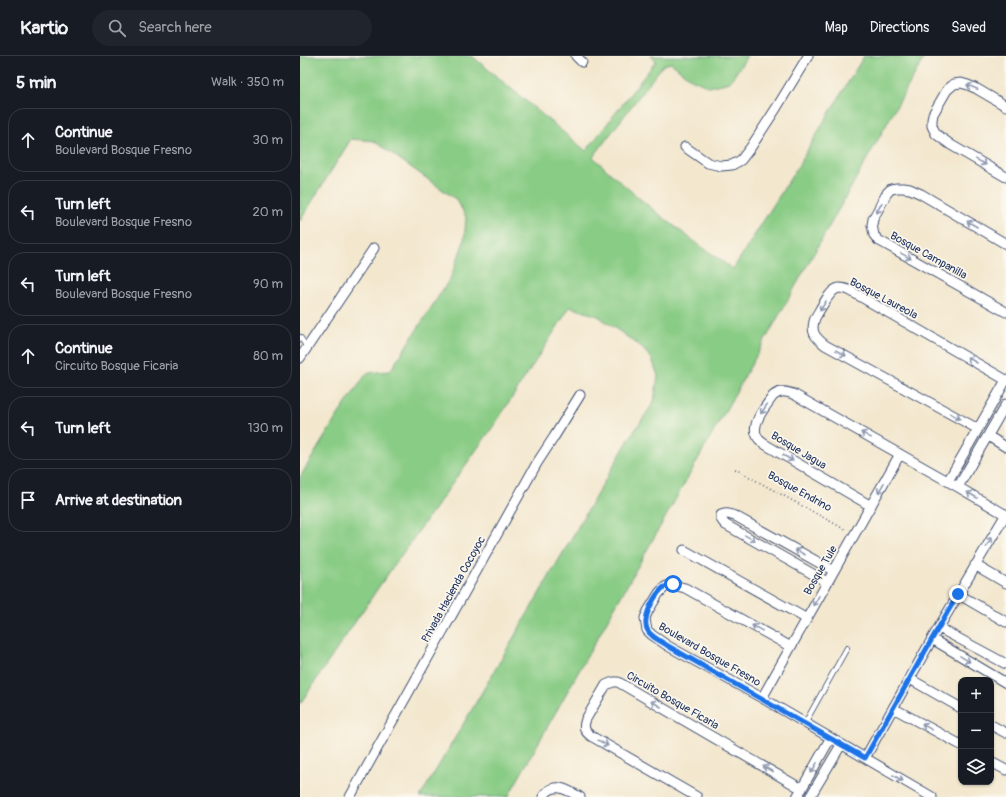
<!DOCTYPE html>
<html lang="en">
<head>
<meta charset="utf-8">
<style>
  body { margin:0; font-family:Pangolin,sans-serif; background:#20242c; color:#f1f3f6 }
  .controls { position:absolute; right:12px; bottom:12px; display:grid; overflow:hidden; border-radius:8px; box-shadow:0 1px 3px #0004 }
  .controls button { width:36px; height:36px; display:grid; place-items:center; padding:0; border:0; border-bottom:1px solid #363941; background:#171b24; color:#f1f3f6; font:20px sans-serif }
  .stop { position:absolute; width:12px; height:12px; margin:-9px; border:3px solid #1a73e8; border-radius:50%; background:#fff }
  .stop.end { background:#1a73e8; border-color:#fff; box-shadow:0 1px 4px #0008 }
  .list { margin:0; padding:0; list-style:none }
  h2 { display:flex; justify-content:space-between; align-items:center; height:52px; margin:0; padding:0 16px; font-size:17px }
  h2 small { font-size:13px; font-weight:400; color:#9ea1a6 }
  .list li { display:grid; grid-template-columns:26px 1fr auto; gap:12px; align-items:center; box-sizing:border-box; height:64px; margin:0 8px 8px; padding:0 8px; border:1px solid #363941; border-radius:16px }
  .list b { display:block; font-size:15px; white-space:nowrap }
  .list p { margin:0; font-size:13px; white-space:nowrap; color:#9ea1a6 }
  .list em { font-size:13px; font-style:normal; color:#9ea1a6 }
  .icon { flex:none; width:22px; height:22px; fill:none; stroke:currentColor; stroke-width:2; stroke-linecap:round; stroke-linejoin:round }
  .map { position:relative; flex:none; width:706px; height:741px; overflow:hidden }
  header { display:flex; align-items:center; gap:24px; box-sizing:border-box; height:56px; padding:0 20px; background:#171b24; border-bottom:1px solid #363941 }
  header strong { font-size:19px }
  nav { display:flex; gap:22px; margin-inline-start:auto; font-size:14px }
  .search { width:280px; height:36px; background:#20242c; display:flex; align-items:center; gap:10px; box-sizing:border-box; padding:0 14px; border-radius:22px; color:#9ea1a6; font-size:15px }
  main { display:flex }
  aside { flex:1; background:#171b24 }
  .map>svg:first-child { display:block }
  .green { fill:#89cc85; stroke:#527e72 }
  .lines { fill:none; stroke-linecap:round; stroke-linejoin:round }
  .service-casing { stroke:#3b4b6f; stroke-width:6 }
  .minor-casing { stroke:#3b4b6f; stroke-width:11 }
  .path { stroke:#3b4b6f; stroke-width:1.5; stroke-dasharray:1 3; stroke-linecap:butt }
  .service { stroke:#fff; stroke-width:4.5 }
  .minor { stroke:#fff; stroke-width:9 }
  .oneway { stroke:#8d97ae }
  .route { stroke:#1a73e8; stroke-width:5 }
  .labels { text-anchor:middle; stroke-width:3.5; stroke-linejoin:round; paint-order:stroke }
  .street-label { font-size:11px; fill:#1b2f5e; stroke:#fbf7ec }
</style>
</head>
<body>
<header>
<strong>Kartio</strong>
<div class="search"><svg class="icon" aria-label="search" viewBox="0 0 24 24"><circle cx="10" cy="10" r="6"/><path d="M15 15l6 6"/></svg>Search here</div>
<nav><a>Map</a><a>Directions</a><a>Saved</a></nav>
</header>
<main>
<aside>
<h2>5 min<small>Walk · 350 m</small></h2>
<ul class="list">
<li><svg class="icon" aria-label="ahead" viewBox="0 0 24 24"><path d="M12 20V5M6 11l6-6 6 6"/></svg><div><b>Continue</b><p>Boulevard Bosque Fresno</p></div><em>30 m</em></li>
<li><svg class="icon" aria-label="left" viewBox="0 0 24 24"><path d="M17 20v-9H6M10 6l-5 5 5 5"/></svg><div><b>Turn left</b><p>Boulevard Bosque Fresno</p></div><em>20 m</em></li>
<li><svg class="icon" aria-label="left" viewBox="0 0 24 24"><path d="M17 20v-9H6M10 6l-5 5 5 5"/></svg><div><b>Turn left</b><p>Boulevard Bosque Fresno</p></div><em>90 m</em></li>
<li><svg class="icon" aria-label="ahead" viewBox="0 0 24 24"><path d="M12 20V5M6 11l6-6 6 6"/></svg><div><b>Continue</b><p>Circuito Bosque Ficaria</p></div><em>80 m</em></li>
<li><svg class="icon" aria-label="left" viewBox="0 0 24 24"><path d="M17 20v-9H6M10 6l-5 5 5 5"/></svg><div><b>Turn left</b></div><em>130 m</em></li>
<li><svg class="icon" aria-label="arrive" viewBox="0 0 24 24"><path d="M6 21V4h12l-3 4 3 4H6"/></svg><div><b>Arrive at destination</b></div></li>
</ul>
</aside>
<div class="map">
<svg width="706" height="741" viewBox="0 0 706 741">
  <rect width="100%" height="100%" fill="#fbf7ec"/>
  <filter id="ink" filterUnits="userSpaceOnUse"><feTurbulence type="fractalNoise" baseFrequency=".025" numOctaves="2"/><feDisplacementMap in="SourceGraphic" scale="8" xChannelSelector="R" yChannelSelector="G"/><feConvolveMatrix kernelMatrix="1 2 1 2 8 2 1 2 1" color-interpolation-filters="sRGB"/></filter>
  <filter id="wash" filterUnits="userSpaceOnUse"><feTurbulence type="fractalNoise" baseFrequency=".012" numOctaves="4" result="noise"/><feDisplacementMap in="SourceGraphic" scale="16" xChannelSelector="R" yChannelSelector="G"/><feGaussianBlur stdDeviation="0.9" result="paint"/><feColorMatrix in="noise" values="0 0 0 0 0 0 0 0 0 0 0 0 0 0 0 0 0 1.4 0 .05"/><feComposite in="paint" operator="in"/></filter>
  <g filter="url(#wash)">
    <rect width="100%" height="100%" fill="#f3e7ce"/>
    <path class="green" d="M0,0H172L286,95L356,5L351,0H447L430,26L409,31L391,23L371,7L363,9L293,101C336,142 384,179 433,213L500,107L522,69L564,0H625L208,741H120L178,643L329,383L354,346L358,320L352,303L340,290L298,260L270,251L197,365L78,532L0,648V421L38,359L67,317L90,315L151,221L164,185L166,161L157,144L74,85L51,83L0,165Z"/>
  </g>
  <g filter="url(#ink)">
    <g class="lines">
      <defs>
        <path id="service" d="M0,281L7,291
          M505,667L547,592"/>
        <path id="minor" d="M276,0L282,6
          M706,50L677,33L668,29L661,27L654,28L647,34L633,58L632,64V70L636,78L651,89L706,121
          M385,91L408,107L421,110L432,109L441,104L451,91L477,51L508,0
          M706,188L621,138L610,133L603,132H597L591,133L587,137L573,163L572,169L574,179L578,184L706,256
          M0,302L74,192
          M678,373L525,289C515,281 510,276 515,262C520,254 530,233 539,232C543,232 546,233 549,234L706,324
          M688,380L706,391
          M648,425L678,373L706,324
          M658,431L706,348
          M571,450L466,389C463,387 458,384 457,380C450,368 467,349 473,340C480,334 487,335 495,339L658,431L706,459
          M384,494L507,563
          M675,509L706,527
          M527,526L426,469L423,466L421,463V459C427,456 432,459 437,461L534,515
          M658,538L706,566
          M639,572L706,608
          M632,583L706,627
          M491,591L385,532L373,529H369L365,531L359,537L348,555L345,562L346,569L347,574L352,579L368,590L462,642L632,741
          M610,623L661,652
          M462,642L600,398
          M593,652L661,689
          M691,669L706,677
          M565,702L632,583L706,458
          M691,706L706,714
          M50,741L237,407L254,381L280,339
          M243,741C253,724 267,734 280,741
          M397,741L291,680C284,675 283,671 286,663L306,629L313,626H318L502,733
          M497,741L530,683
          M510,741L541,689"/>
      </defs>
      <use href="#service" class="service-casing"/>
      <use href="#minor" class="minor-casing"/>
      <path class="path" d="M435,413L546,474"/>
      <use href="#service" class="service"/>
      <use href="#minor" class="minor"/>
    </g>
    <defs><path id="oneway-shaft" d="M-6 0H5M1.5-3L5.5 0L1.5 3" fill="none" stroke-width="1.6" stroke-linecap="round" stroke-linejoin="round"/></defs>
    <g class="oneway">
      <use href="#oneway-shaft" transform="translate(672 31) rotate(-157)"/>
      <use href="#oneway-shaft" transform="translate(681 106) rotate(29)"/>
      <use href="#oneway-shaft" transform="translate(579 152) rotate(119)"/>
      <use href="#oneway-shaft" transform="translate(672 168) rotate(-150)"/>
      <use href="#oneway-shaft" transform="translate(606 200) rotate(29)"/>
      <use href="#oneway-shaft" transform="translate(523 250) rotate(122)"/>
      <use href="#oneway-shaft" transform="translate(541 297) rotate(29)"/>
      <use href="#oneway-shaft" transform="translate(672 304) rotate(-150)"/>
      <use href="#oneway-shaft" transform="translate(464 353) rotate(123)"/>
      <use href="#oneway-shaft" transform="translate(655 360) rotate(29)"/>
      <use href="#oneway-shaft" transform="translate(566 379) rotate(-151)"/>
      <use href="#oneway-shaft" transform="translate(488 402) rotate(30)"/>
      <use href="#oneway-shaft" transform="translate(581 432) rotate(120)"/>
      <use href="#oneway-shaft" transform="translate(672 439) rotate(-150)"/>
      <use href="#oneway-shaft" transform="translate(450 482) rotate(29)"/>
      <use href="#oneway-shaft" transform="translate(689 486) rotate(-59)"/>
      <use href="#oneway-shaft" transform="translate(500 496) rotate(-151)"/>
      <use href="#oneway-shaft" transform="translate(516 545) rotate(120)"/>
      <use href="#oneway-shaft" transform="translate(457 572) rotate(-151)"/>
      <use href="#oneway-shaft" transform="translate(665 603) rotate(31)"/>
      <use href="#oneway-shaft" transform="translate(356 648) rotate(-150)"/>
      <use href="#oneway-shaft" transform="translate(627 671) rotate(-151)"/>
      <use href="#oneway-shaft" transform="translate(303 687) rotate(29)"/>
      <use href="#oneway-shaft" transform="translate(514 712) rotate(120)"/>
      <use href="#oneway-shaft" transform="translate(468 713) rotate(-150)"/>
      <use href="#oneway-shaft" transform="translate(598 722) rotate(30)"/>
    </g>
  </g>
  <g class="lines" filter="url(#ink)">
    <path class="route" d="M373,528C370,529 367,530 364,531C355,538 342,561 347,573C350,581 361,585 368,590L565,702L632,583L658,538"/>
  </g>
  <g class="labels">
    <g class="street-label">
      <text transform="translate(629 199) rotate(29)" y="4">Bosque Campanilla</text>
      <text transform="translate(584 242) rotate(28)" y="4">Bosque Laureola</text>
      <text transform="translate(499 394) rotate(31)" y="4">Bosque Jagua</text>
      <text transform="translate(500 435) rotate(29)" y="4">Bosque Endrino</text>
      <text transform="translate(520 514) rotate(-60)" y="4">Bosque Tule</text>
      <text transform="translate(153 533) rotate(-61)" y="4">Privada Hacienda Cocoyoc</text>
      <text transform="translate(410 598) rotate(30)" y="4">Boulevard Bosque Fresno</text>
      <text transform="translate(373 644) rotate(30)" y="4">Circuito Bosque Ficaria</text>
    </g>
  </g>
</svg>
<div class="controls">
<button>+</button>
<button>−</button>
<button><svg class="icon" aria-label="layers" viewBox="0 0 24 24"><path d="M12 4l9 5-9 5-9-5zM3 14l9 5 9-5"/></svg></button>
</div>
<div class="stop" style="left:373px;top:528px"></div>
<div class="stop end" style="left:658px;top:538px"></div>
</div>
</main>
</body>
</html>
